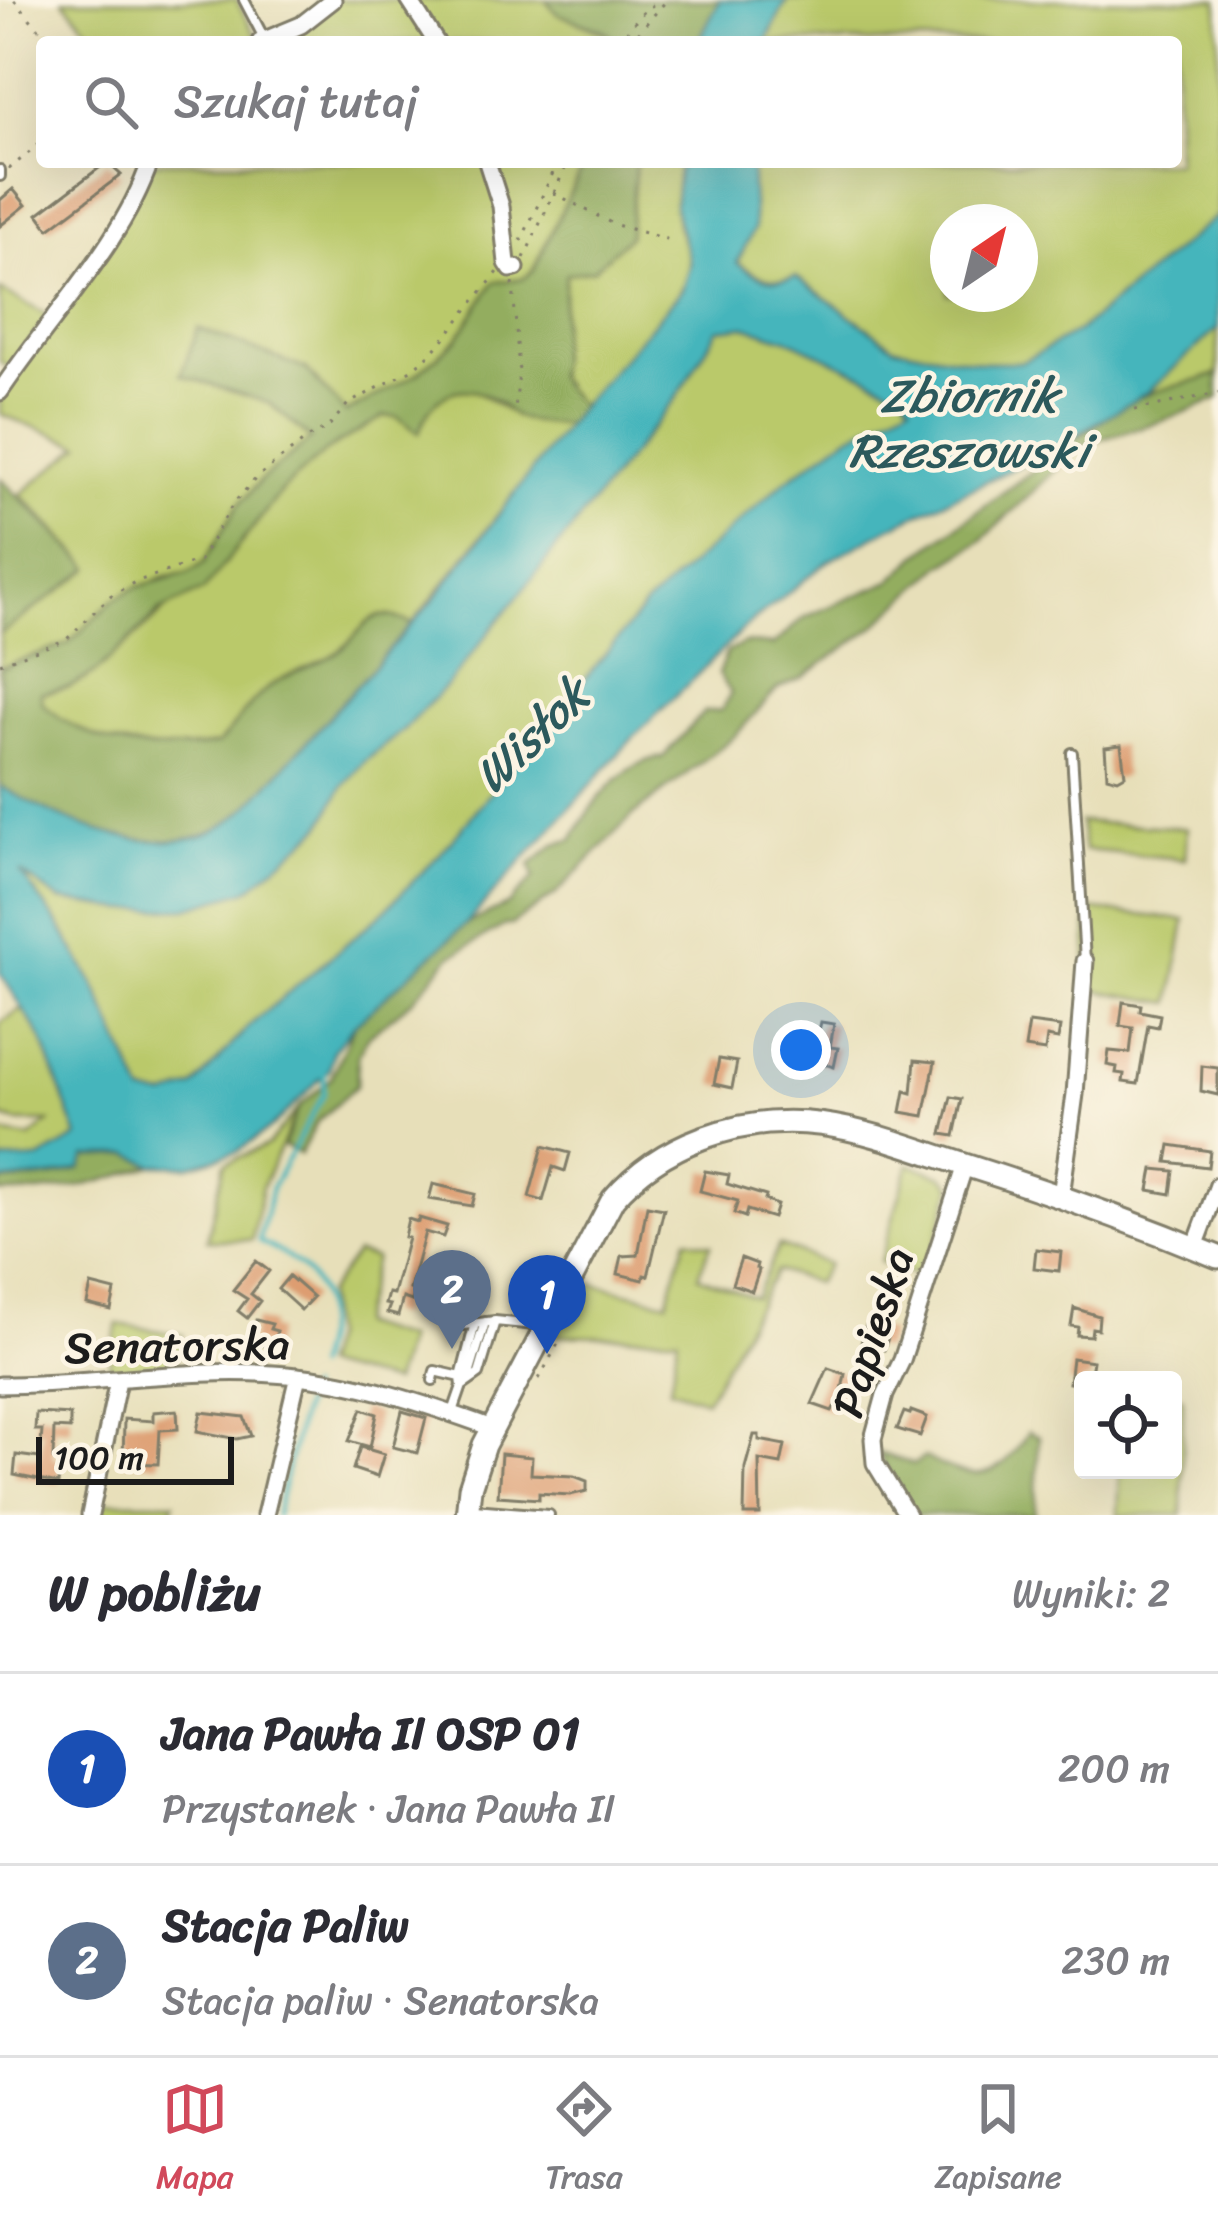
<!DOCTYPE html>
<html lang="pl">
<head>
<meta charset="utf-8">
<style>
  body { margin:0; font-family:Sriracha,sans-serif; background:#f2f2f3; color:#2b2b33 }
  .controls { position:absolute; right:36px; bottom:36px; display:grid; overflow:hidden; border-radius:12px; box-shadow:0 12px 48px #0002 }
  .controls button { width:108px; height:108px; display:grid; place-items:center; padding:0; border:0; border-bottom:3px solid #e1e1e2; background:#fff; color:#2b2b33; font:60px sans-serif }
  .compass { position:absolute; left:930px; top:204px; width:108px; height:108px; border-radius:50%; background:#fff; box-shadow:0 12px 48px #0002; rotate:35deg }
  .scale { position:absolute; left:36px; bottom:30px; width:198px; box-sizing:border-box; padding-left:12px; border:6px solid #1c1c1c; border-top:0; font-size:33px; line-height:42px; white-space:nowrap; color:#1c1c1c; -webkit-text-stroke:9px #fcf5e5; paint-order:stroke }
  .you { position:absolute; left:801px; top:1050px; width:42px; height:42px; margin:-30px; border:9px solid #fff; border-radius:50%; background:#1a73e8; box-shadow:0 0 0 18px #1a73e833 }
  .badge { display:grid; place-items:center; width:78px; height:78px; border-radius:50%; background:#d1495b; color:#fff; font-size:39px; font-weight:700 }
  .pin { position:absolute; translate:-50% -99px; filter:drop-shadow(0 3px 6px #0008) }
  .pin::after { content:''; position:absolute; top:63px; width:42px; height:36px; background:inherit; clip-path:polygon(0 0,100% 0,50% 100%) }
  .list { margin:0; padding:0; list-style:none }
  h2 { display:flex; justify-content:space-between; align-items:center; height:156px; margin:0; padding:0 48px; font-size:51px }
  h2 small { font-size:39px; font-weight:400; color:#7c7c81 }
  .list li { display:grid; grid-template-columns:78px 1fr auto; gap:36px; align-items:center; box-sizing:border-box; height:192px; padding:0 48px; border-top:3px solid #e1e1e2 }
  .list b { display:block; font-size:45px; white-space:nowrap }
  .list p { margin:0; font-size:39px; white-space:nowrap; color:#7c7c81 }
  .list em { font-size:39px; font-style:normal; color:#7c7c81 }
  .icon { flex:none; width:66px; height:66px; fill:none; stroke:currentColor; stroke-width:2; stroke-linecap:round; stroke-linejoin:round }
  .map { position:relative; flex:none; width:1218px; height:1515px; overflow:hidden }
  .search { position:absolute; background:#fff; box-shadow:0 12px 48px #0002; left:36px; right:36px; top:36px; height:132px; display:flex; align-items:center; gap:30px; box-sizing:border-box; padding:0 42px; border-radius:12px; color:#7c7c81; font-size:45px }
  .sheet { height:540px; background:#fff }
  nav { display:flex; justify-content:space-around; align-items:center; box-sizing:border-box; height:168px; border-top:3px solid #e1e1e2; background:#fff; font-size:33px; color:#7c7c81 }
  nav a { display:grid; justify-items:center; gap:6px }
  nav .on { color:#d1495b }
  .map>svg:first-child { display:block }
  .green { fill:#bac96b; stroke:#6b7244; stroke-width:3; fill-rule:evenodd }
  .forest { fill:#93ad5f; stroke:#58643e; stroke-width:3 }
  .water { fill:#45b5bc; stroke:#30686c; stroke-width:3; fill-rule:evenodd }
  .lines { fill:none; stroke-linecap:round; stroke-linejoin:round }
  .stream { stroke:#45b5bc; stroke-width:4.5 }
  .building { fill:#dd9d71 }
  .lane-casing { stroke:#827e6a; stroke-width:14 }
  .street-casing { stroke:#827e6a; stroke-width:21 }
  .secondary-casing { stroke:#827e6a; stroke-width:27 }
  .path { stroke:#827e6a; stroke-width:3; stroke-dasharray:3 9; stroke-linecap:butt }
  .lane { stroke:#fff; stroke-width:8 }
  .street { stroke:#fff; stroke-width:15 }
  .secondary { stroke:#fff; stroke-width:21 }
  .labels { text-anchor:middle; stroke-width:9; stroke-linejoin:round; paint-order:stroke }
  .street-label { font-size:45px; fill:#1c1c1c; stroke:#fcf5e5 }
  .water-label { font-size:48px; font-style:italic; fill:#2c595c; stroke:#fcf5e5 }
</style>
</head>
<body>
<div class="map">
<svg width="1218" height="1515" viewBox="0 0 1218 1515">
  <rect width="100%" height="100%" fill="#fcf5e5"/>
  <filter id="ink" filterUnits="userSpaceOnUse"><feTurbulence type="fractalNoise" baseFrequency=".00833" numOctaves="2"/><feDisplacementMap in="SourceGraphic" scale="24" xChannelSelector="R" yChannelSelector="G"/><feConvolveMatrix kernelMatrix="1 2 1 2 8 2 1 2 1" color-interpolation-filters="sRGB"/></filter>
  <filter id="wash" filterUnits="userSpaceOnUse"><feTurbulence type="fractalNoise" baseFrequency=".004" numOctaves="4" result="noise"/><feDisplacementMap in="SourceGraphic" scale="48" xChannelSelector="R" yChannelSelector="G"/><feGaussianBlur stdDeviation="2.7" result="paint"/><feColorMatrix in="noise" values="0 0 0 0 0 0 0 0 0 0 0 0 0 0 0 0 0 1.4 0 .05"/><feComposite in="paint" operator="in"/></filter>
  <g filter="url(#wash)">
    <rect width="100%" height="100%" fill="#e7dfb9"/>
    <path class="green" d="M63,0H236L256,36L279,31L319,5L316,0H546C565,23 596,24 619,42H100Z
      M787,0H1218V215L1081,329L1023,363L981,362L895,347L796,277C773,285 756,276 737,262L754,229L751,162H1176V42H766ZM948,222H1020V294H948Z
      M143,162H585L533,270L524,278L494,283L457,339L418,373L346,414L306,369L181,375L269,403L312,439L261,480L237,507L203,564L187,573L162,577L101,611L68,644L0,668V634L91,568L21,494L81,445L0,414V398L89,271L81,269L134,188Z
      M636,162H692L678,170C676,189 673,206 677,225C681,242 691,251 689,269C687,299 604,380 580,407L556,377L566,273L629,236Z
      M0,290L49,316L11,368L0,362Z
      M745,326L790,340L903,393L912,403L784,482L646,605L441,853L378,917L250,1025L194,1087L166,1097L143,1094L95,986L60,925L16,869L60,900L187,908L248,889L321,827L343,786L364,762L402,731L448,684L677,397L718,329Z
      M1218,328V374L1168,391L1148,392Z
      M457,388L476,391L516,417L569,424L412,624C400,619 389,613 376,617C364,622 353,640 342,649C321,665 296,669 275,683C250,700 238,723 218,744C152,755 94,749 43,704L41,693L70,687L94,673L242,542L283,489L326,451L384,416L425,413L437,399Z
      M1080,822L1187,828L1185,859L1084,850Z
      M1087,909L1185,920L1171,1003L1087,989Z
      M22,1008L42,1039L78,1137L39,1159L5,1162L0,1161V1133L30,1138L49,1122H17L0,1117V1023Z
      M299,1107L262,1187L252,1240H207L224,1164L268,1145Z
      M909,1164L943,1176L953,1186L924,1278L880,1262Z
      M686,1239L711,1244L698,1276L755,1297L779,1245L828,1264L816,1283L776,1270L706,1400L670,1388L678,1337L555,1335L582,1281L667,1302Z
      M356,1253L375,1258L358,1325L406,1339L393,1383L321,1366L330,1338L326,1294Z
      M118,1324L183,1335L175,1370L107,1373Z
      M1173,1397H1183L1182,1515H1118L1120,1470H1173Z
      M97,1502H174L171,1515H93Z"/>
    <path class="forest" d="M546,0H720L698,42H619L603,30L557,14Z
      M585,162H636L629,236L593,270L566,274L556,377L580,407L569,424C552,424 528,424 513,415C507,411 503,406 498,402C461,377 431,394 419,433L397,417L384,416L326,451L283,489L204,590L160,611L95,673L70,687L41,693L43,704C94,749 152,755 218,744C238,723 250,700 275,683C296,669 321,665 342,649C353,640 364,622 376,617C389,613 400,619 412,624L250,805C236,817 222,829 203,835C137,856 57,819 0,786V668L68,644L113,600L137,587L187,573L203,564L237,507L261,480L311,439L269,403L181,375L198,328L306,369L346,413L418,373L457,339L494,282L524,278L533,271Z
      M1218,374V399L1165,420L1082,445L981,541L941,566L873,628L802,678L777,689L735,736L633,815L557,893L511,925H505L451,956L412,1001L368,1036L358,1056L357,1085L317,1122L300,1154L283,1146L299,1107L331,1078L354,1025L466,924L509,904L534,877L530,865L555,844L572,840C591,804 622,762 663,757L704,712L722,710L731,693L718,674L727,652L745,643L773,645L805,617L891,581L919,554L1124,404C1153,389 1186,385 1218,374Z
      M0,478L91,568L0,634Z
      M131,1154L153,1165C101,1183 56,1195 0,1193V1182L51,1177L81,1169L85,1157Z
      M1028,1432L1039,1437L1035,1515H912L878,1453L914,1464L925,1457C975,1484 998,1482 1028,1432Z"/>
    <path class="water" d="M720,0H787L766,42H698Z
      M692,162H751L754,229L737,263C756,277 773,285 796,277L895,347L981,362H1022L1081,329L1218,215V328L1148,392L1051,450L889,528L827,562L749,624L632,739L466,924L354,1025L334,1050L329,1070L272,1127L237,1152L189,1166L153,1165L130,1154L86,1157L81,1169L51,1177L0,1181V1161L39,1159L78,1137L42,1039L0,973V786C57,819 137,856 203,835C222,829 236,817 250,805L433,601L580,407L682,290L690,263L674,207L678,169ZM745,326L790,340L903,393L911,403L847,437L784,482L646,605L441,853L378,917L250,1025L194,1087L166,1097L143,1094L95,986L60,926L20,872L60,900L125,910L187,908L248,890L321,827L343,786L364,762L402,731L448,684L677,397L718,329Z"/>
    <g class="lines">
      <path class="stream" d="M314,1368C336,1299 322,1272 259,1241L272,1187L324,1094V1073
        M276,1515L307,1389"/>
    </g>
    <g id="blocks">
      <path class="building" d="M107,162L121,175L49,229L38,214Z
        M13,189L26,205L0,226V200Z
        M1121,745L1125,775L1118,779L1107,776L1105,747Z
        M1123,1002L1141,1005L1140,1011L1160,1015L1158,1027L1148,1025L1138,1084L1123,1082L1124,1074L1116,1073L1117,1067L1107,1065L1109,1051L1130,1053L1133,1028L1120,1026Z
        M821,1022L834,1024L830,1047L838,1048L834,1067L812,1060Z
        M1029,1023L1060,1027L1058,1039L1047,1037L1045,1051L1025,1048Z
        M719,1059L737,1062L732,1088L714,1084Z
        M915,1060L935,1062L924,1116L901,1112L905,1091L912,1093Z
        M1202,1066L1218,1068V1095L1201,1091Z
        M951,1097L962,1099L954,1136L942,1134Z
        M1170,1145L1210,1151L1208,1167L1167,1162Z
        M543,1146L570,1153L565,1171L553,1167L543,1201L529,1197Z
        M1153,1169L1174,1171L1171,1194L1149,1190Z
        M705,1171L729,1175L727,1184L766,1196L765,1200L777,1205L773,1218L747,1210L745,1217L734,1213L738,1201L700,1191Z
        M433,1184L475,1194L472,1206L429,1199Z
        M647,1206L664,1209L648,1276L644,1275L643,1280L618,1274L622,1256L638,1255Z
        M419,1218L447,1226L443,1237L425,1232L410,1289L415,1291L412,1301L403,1298L398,1316L387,1313L390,1305L385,1304L388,1293L393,1294L408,1238L404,1237L408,1219L418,1222Z
        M1036,1249L1061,1252L1059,1271L1034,1268Z
        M741,1258L757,1264L756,1268L759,1270L752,1291L732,1284Z
        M256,1261L269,1271L251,1294L260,1301L247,1318L238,1311L247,1299L233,1290Z
        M289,1276L313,1297L301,1310L278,1289Z
        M91,1285L115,1291L111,1310L87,1304Z
        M1074,1308L1099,1316L1098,1329L1092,1328L1091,1336L1077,1335L1078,1327L1071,1326Z
        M256,1320L272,1324L270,1329L277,1331L272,1348L250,1342Z
        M866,1325L890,1332L884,1350L861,1343Z
        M1072,1358L1093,1361L1090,1380H1083V1385L1069,1383Z
        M828,1368L845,1374L841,1395L832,1411L812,1404Z
        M362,1409L377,1414L370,1447L349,1441Z
        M177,1410L178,1429L160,1430L158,1464L123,1463L124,1419L153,1421V1412Z
        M402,1411L426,1418L417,1453L393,1447Z
        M911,1411L927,1417L920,1436L897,1429L904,1412L910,1414Z
        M201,1412L244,1417L251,1436L237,1439L197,1431Z
        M36,1413L70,1415V1429L54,1428L53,1459H60L58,1484L14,1475L16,1455L40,1458L42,1430H35Z
        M754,1435H759V1440L785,1445L781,1464L759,1460L760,1515H744L745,1468Z
        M360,1447L384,1454L377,1477L353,1469Z
        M501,1454L532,1457L531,1474L574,1476L587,1481V1491L570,1495L539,1493V1499L498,1496Z"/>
    </g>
  </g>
  <g filter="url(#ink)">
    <use href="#blocks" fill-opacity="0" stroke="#827e6a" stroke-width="3"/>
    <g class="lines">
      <defs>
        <path id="lane" d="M244,0L265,40
          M0,170V176
          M1072,753L1085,961
          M455,1326L495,1321L545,1326
          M468,1378L485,1322
          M433,1380L435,1371L461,1377
          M462,1386L461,1377L475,1323
          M453,1412L462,1386L479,1374L495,1321
          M474,1509L549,1515"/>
        <path id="street" d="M409,0L436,42
          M260,42L301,25L333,0
          M487,162L501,206L507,263L511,269L516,268
          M0,392C48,319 123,243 150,162
          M1061,1196L1075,1094L1085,961
          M1195,1247L1218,1185
          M0,1385C92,1385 197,1366 287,1375C357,1381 426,1404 492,1428
          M90,1515L118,1380
          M265,1515L298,1376
          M907,1515L875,1463L873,1439L885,1395L902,1360L965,1165"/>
        <path id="secondary" d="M467,1515L470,1488L484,1445L613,1199C638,1170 667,1151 702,1138C801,1101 875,1136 968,1166C1053,1193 1136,1223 1218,1257"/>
      </defs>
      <use href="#lane" class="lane-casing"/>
      <use href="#street" class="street-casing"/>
      <use href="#secondary" class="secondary-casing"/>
      <path class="path" d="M14,0L50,42
        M619,42L639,16L659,0
        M630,42L667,0
        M9,169L42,142
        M554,193L613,224L673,241
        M521,241L558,162
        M524,258L568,162
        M513,283L519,373L515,410
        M1135,410L1218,393
        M0,663L66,640L110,596L135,582L200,560L233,504L257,477L309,437L327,428L348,404L411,370L433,352L498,272
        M539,1379L560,1340"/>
      <use href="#lane" class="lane"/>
      <use href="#street" class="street"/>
      <use href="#secondary" class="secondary"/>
    </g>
  </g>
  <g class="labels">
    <g class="street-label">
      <text transform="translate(872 1332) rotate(-72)" y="16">Papieska</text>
      <text transform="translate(177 1345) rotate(-1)" y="16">Senatorska</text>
    </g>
    <g class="water-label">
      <text x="969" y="412">Zbiornik<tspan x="969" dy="55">Rzeszowski</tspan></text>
      <text transform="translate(531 735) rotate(-44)" y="17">Wisłok</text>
    </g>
  </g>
</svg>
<div class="controls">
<button><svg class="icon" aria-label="locate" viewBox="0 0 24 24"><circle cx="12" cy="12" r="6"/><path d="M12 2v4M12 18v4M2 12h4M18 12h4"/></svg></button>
</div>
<svg class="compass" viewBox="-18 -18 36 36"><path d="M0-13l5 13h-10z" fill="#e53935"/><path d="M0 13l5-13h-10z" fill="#7c7c81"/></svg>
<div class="scale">100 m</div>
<div class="you"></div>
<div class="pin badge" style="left:547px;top:1354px;background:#1a4fb4">1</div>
<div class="pin badge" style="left:452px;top:1349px;background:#5c6f8a">2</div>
<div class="search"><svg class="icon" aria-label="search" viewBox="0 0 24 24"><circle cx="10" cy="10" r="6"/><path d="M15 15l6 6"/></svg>Szukaj tutaj</div>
</div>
<section class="sheet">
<h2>W pobliżu<small>Wyniki: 2</small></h2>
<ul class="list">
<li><span class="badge" style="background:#1a4fb4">1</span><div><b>Jana Pawła II OSP 01</b><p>Przystanek · Jana Pawła II</p></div><em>200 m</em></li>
<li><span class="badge" style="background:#5c6f8a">2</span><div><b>Stacja Paliw</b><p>Stacja paliw · Senatorska</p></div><em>230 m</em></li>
</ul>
</section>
<nav>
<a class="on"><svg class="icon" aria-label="map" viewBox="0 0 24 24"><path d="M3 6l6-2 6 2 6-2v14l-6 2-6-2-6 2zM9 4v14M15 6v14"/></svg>Mapa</a>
<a><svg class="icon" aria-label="directions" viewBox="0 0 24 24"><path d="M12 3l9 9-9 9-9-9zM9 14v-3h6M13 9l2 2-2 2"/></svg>Trasa</a>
<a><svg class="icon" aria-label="saved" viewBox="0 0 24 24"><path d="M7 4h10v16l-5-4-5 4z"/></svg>Zapisane</a>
</nav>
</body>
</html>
